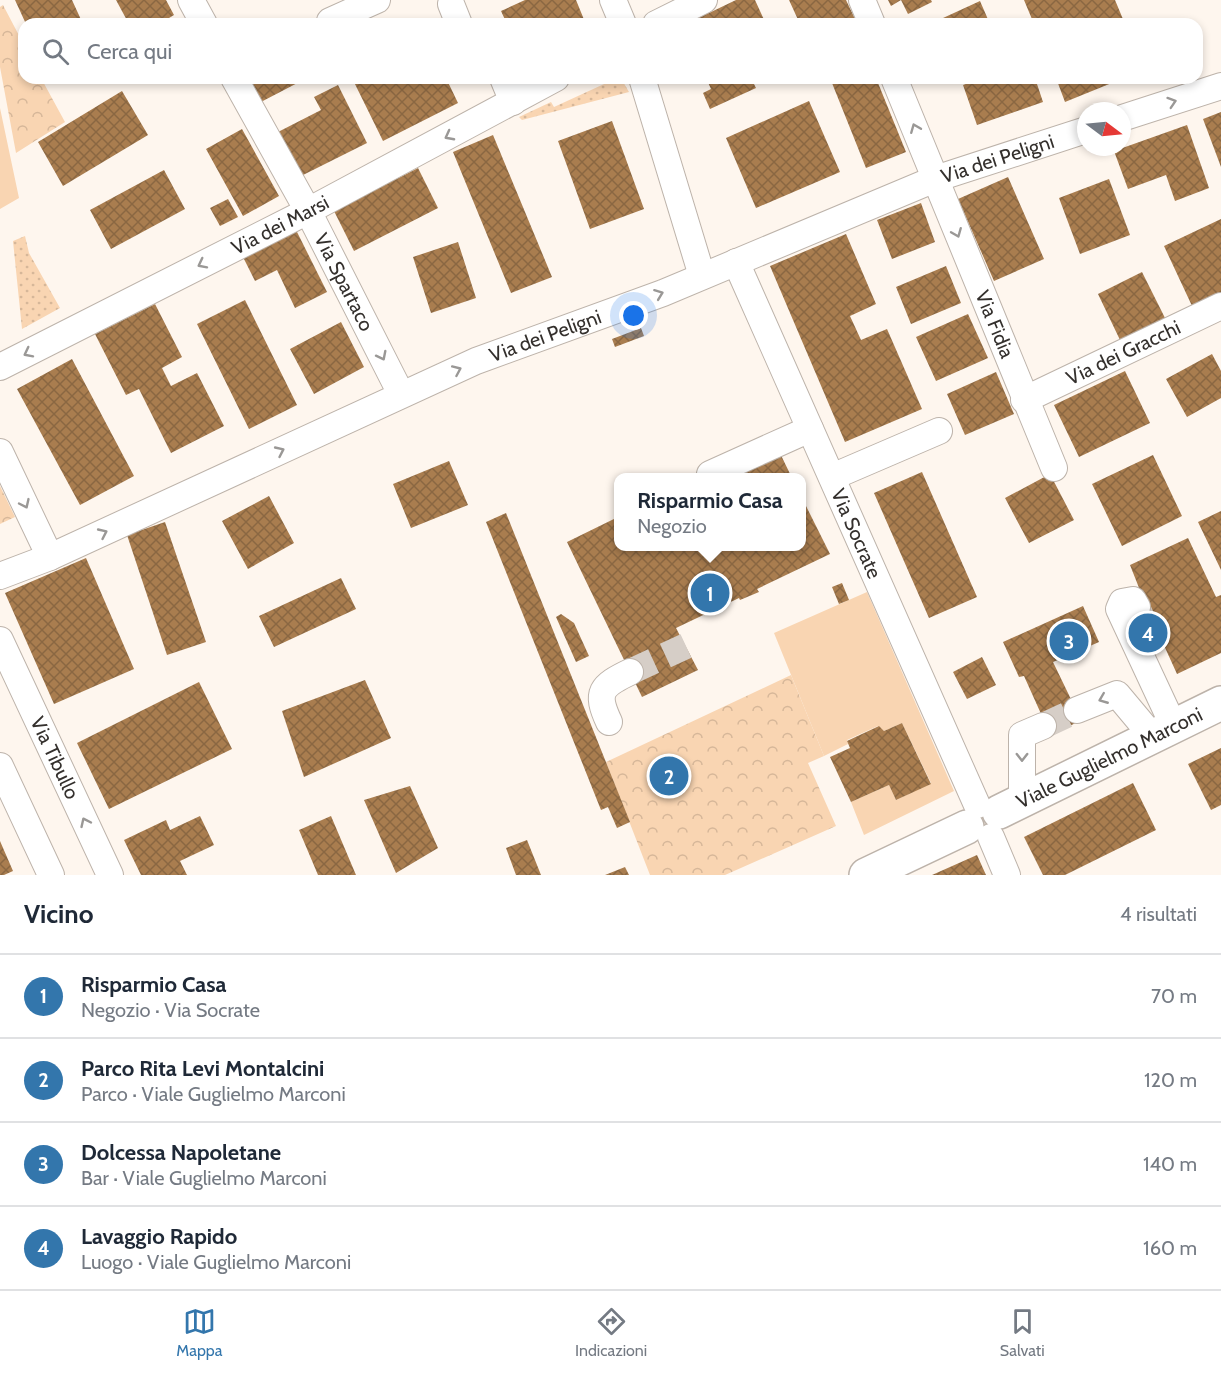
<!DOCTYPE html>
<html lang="it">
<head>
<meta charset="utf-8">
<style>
  body { margin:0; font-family:Cabin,sans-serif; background:#f2f2f3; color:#1f2937 }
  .compass { position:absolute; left:1077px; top:102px; width:54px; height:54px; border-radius:50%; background:#fff; box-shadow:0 3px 9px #0003; rotate:106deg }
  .you { position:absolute; left:634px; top:316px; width:21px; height:21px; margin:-15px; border:4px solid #fff; border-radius:50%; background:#1a73e8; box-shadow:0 0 0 9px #1a73e833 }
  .badge { display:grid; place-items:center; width:39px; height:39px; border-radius:50%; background:#3376ac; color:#fff; font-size:20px; font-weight:700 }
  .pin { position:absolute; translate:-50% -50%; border:3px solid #fff; box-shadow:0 2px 6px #0006 }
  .popup { position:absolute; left:614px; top:473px; width:192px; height:78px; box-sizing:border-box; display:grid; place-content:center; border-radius:12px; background:#fff; filter:drop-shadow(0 2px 4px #0005); font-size:20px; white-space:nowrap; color:#747a83 }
  .popup b { font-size:22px; color:#1f2937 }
  .popup::after { content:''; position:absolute; left:50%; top:100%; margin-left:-12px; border:12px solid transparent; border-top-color:#fff }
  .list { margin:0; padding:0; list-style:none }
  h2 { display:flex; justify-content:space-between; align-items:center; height:78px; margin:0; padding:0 24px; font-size:26px }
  h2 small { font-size:20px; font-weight:400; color:#747a83 }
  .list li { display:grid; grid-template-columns:39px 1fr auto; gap:18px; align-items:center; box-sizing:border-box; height:84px; padding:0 24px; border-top:2px solid #e0e1e3 }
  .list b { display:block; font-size:22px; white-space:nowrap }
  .list p { margin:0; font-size:20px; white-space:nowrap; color:#747a83 }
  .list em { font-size:20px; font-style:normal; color:#747a83 }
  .icon { flex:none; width:33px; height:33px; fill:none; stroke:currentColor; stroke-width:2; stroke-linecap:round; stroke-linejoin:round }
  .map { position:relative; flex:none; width:1221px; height:875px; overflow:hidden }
  .search { position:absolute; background:#fff; box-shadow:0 3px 9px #0003; left:18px; right:18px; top:18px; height:66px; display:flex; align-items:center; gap:15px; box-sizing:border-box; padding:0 21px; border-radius:18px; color:#747a83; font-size:22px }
  .sheet { height:414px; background:#fff }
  nav { display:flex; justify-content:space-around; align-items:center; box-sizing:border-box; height:84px; border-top:2px solid #e0e1e3; background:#fff; font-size:16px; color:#747a83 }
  nav a { display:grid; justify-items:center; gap:3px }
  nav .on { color:#3376ac }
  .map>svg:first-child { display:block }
  .grass { fill:url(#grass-dots) }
  .forest { fill:url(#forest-crowns) }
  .garden { fill:#f9d5b2 }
  .building { fill:url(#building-cross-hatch) }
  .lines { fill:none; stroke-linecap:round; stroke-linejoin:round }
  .minor-tunnel { stroke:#d6cec7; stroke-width:26; stroke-dasharray:26 13; stroke-linecap:butt }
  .minor-casing { stroke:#bdb3aa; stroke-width:28 }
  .major-casing { stroke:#bdb3aa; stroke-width:36 }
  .minor { stroke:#fff; stroke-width:26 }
  .major { stroke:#fff; stroke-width:33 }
  .oneway { stroke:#9a9896 }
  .labels { text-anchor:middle; stroke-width:6; stroke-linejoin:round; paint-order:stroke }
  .street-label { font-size:20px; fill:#34302d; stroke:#fef6ee }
</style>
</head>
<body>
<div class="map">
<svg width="1221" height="875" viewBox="0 0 1221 875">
  <defs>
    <pattern id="grass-dots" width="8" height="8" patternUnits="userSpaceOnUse" patternTransform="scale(1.5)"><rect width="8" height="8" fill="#f9d5b2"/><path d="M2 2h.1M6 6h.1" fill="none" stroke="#d6b799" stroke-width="1.8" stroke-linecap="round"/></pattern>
    <pattern id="forest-crowns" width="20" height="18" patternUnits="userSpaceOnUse" patternTransform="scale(1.5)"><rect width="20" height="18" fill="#f9d5b2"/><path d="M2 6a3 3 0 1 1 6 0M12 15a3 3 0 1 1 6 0" fill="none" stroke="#d6b799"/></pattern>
    <pattern id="building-cross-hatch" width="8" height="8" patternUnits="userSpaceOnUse" patternTransform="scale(1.5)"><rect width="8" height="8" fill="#a97d4f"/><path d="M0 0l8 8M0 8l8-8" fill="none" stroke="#8a6742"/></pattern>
  </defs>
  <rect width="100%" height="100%" fill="#fef6ee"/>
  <path class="grass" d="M615,79L622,80L629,92L522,120L519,117L551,102L554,107Z
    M25,236L29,253L60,308L22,329L13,241Z"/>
  <path class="forest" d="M3,5L24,45V78H41L65,122L16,153L0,67V7Z
    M0,486L15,517L0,524Z
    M791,675L824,756L808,763L836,826L725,875H650L606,762Z"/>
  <path class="garden" d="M0,108L19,198L0,209Z
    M867,592L954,791L864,835L851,802L889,785L896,800L931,783L902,723L884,731L878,726L847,740L848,744L824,756L774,633Z"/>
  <path class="building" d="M15,0H72L83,24H26Z
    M116,0H166L174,15L159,24H129Z
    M525,0H576L585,22L507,24L501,11Z
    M736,0H755L766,24H686Z
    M789,0H846L857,23L800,24Z
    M888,0H931L932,2L908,14L901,0L891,6Z
    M1024,0H1115L1125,24H1034Z
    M980,1L990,24H930Z
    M246,78H307L259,103Z
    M352,78H400L403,84L416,78H446L458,103L383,141Z
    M706,78H751L756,88L710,109L703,93L711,89Z
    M830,78H876L906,152L866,168Z
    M982,78H1035L1043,102L977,125L963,85Z
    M1056,78H1124L1065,102Z
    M338,85L367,143L301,176L278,132L321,110L314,97Z
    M122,91L148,135L63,186L38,142Z
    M809,101L840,172L756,208L726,138Z
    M1221,112V167L1203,119Z
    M612,121L644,209L590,229L558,141Z
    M1187,125L1209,188L1175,201L1166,175L1128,189L1114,151Z
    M242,129L279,196L243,216L206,149Z
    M493,135L552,277L511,293L453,152Z
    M418,168L438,208L354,251L334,211Z
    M164,170L185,209L111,249L90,210Z
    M1008,177L1044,259L994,281L958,199Z
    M1109,179L1130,235L1080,254L1059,198Z
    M228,199L238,217L220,226L210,208Z
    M921,203L935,242L892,259L877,220Z
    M1221,219V294L1193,308L1164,246Z
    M295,228L327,292L295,308L277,270L255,281L242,255Z
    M846,234L876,304L850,316L861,340L887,329L922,409L845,442L770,266Z
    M458,242L476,298L431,313L413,257Z
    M946,266L961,303L911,324L896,287Z
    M1142,272L1165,318L1120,340L1098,294Z
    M245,300L297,405L249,429L197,324Z
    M155,304L182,357L162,368L171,386L197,373L224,426L171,453L139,389L126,395L95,334Z
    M968,314L988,358L936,381L916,337Z
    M341,322L364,367L314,394L290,349Z
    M641,328L644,336L615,347L612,339Z
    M1212,354L1221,371V398L1187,417L1166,379Z
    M72,359L134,476L80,505L17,389Z
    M1125,371L1150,423L1079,457L1054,405Z
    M996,372L1014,414L965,435L947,394Z
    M778,449L792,478H720Z
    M1153,455L1182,516L1122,546L1092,484Z
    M449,461L468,505L411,528L393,484Z
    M922,472L977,597L929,618L874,493Z
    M1050,474L1074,520L1029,543L1005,498Z
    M269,496L294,543L248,569L222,521Z
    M801,496L830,554L757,589L759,592L740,600L739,598L676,628L698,670L642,697L567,542L618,517V546H801Z
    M1221,511V570L1198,522Z
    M506,513L630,822L617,828L608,807L601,810L486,522Z
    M165,522L206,642L167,655L127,535Z
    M1188,538L1216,597L1221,595V653L1177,674L1162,641L1145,648L1128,611L1145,603L1130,565Z
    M86,558L134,669L54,704L5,593Z
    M341,578L356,609L274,647L259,616Z
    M842,583L849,600L839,604L832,587Z
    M1083,606L1099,642L1053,662L1081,720L1051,736L1024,676L1019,677L1003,642Z
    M561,614L574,623L589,656L576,662L556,617Z
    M982,657L996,685L967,699L953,672Z
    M365,680L391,738L304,777L282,711Z
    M199,682L232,749L109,809L77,743Z
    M902,723L931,784L896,800L889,785L851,802L830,757L850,748L847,741L879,726L884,731Z
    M1221,748V805L1211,810L1188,764Z
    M1133,783L1156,830L1065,875H1043L1024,837Z
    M410,786L438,848L396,873L364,800Z
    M200,816L214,845L180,861L187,875H141L124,840L166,820L170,830Z
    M331,816L356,875H318L299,830Z
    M527,840L541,875H516L506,848Z
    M0,841L13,871L4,875H0Z
    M977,855L986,875H932Z
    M625,867L629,875H605Z"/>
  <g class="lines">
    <path class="minor-tunnel" d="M1137,607L1154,645
      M630,672L686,646
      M1043,726L1077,710"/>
    <defs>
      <g id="minor">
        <path d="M191,0L204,24"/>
        <path d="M613,0L623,24"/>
        <path d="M862,0L872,24"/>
        <path d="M451,4L459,24"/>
        <path d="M330,21L377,0"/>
        <path d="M656,24L704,0"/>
        <path id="s1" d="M234,78L308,211L401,394"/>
        <path d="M503,78L513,102"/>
        <path d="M642,78L702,276"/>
        <path id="s2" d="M894,78L1054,468"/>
        <path d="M1122,118L1221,86"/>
        <path id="s3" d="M736,262L977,805"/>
        <path id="s4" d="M0,367L308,211L556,78"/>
        <path id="s5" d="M1024,400L1221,306"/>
        <path d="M0,452L50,557"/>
        <path d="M710,474L810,429"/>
        <path d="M832,477L939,431"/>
        <path id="s6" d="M0,576L50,557L476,361L663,293L935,179L1086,130"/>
        <path d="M1137,607L1133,600L1122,602L1119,609L1174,727"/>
        <path id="s7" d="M0,640L110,875"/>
        <path d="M1077,710L1117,694L1153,737"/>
        <path d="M609,722C595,692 601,686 630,672"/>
        <path d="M0,766L51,875"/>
        <path d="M1022,801V735L1043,726"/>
        <path d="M991,837L1007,875"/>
      </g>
      <g id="major">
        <path id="s8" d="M999,812L1221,703"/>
        <path d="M866,875L967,827"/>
      </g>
    </defs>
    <use href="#minor" class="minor-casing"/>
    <use href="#major" class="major-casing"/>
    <use href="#minor" class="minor"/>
    <use href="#major" class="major"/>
  </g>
  <defs><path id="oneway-chevron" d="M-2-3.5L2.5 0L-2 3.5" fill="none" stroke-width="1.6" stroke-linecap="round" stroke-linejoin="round" transform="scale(1.5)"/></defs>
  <g class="oneway">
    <use href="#oneway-chevron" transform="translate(1172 102) rotate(-18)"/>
    <use href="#oneway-chevron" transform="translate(915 128) rotate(-112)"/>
    <use href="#oneway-chevron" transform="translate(449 136) rotate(152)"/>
    <use href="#oneway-chevron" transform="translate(957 233) rotate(68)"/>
    <use href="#oneway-chevron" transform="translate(202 264) rotate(153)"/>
    <use href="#oneway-chevron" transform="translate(659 294) rotate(-21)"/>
    <use href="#oneway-chevron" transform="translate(28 353) rotate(153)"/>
    <use href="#oneway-chevron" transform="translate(382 356) rotate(63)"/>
    <use href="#oneway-chevron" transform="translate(457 370) rotate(-24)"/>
    <use href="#oneway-chevron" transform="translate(280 451) rotate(-25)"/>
    <use href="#oneway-chevron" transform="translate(25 504) rotate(65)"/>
    <use href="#oneway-chevron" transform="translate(103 533) rotate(-25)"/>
    <use href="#oneway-chevron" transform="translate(1103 699) rotate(158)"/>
    <use href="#oneway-chevron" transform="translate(1022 757) rotate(90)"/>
    <use href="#oneway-chevron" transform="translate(85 822) rotate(-115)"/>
  </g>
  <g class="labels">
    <g class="street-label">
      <text dy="7" stroke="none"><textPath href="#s6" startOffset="1082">Via dei Peligni</textPath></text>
      <text dy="7" stroke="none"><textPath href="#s4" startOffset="314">Via dei Marsi</textPath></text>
      <text dy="7" stroke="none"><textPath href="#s1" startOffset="232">Via Spartaco</textPath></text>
      <text dy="7" stroke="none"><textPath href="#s2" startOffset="266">Via Fidia</textPath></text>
      <text dy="7" stroke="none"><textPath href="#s6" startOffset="596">Via dei Peligni</textPath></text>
      <text dy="7" stroke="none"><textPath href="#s5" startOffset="110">Via dei Gracchi</textPath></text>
      <text dy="7" stroke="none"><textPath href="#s3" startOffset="297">Via Socrate</textPath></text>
      <text dy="7" stroke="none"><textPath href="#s7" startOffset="130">Via Tibullo</textPath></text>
      <text dy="7" stroke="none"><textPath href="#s8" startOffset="123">Viale Guglielmo Marconi</textPath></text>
    </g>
  </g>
</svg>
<svg class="compass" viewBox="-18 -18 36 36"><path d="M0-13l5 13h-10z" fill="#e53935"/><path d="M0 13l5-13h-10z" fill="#747a83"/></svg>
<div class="you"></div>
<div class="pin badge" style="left:710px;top:593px">1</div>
<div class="popup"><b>Risparmio Casa</b>Negozio</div>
<div class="pin badge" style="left:669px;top:776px">2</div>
<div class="pin badge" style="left:1069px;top:641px">3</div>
<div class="pin badge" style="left:1148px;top:633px">4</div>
<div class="search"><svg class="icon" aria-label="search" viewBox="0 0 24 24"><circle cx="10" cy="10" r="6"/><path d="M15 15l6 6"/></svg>Cerca qui</div>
</div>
<section class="sheet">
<h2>Vicino<small>4 risultati</small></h2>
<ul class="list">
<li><span class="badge">1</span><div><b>Risparmio Casa</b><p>Negozio · Via Socrate</p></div><em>70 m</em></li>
<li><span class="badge">2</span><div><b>Parco Rita Levi Montalcini</b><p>Parco · Viale Guglielmo Marconi</p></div><em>120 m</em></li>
<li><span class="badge">3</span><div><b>Dolcessa Napoletane</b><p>Bar · Viale Guglielmo Marconi</p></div><em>140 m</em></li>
<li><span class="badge">4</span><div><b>Lavaggio Rapido</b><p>Luogo · Viale Guglielmo Marconi</p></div><em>160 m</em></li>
</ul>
</section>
<nav>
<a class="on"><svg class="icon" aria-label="map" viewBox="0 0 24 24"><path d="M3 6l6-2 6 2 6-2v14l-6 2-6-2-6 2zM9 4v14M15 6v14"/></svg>Mappa</a>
<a><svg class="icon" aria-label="directions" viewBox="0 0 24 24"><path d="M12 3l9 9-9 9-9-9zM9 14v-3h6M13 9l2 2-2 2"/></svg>Indicazioni</a>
<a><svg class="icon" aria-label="saved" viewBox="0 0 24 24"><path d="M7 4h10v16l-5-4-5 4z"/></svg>Salvati</a>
</nav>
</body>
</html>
